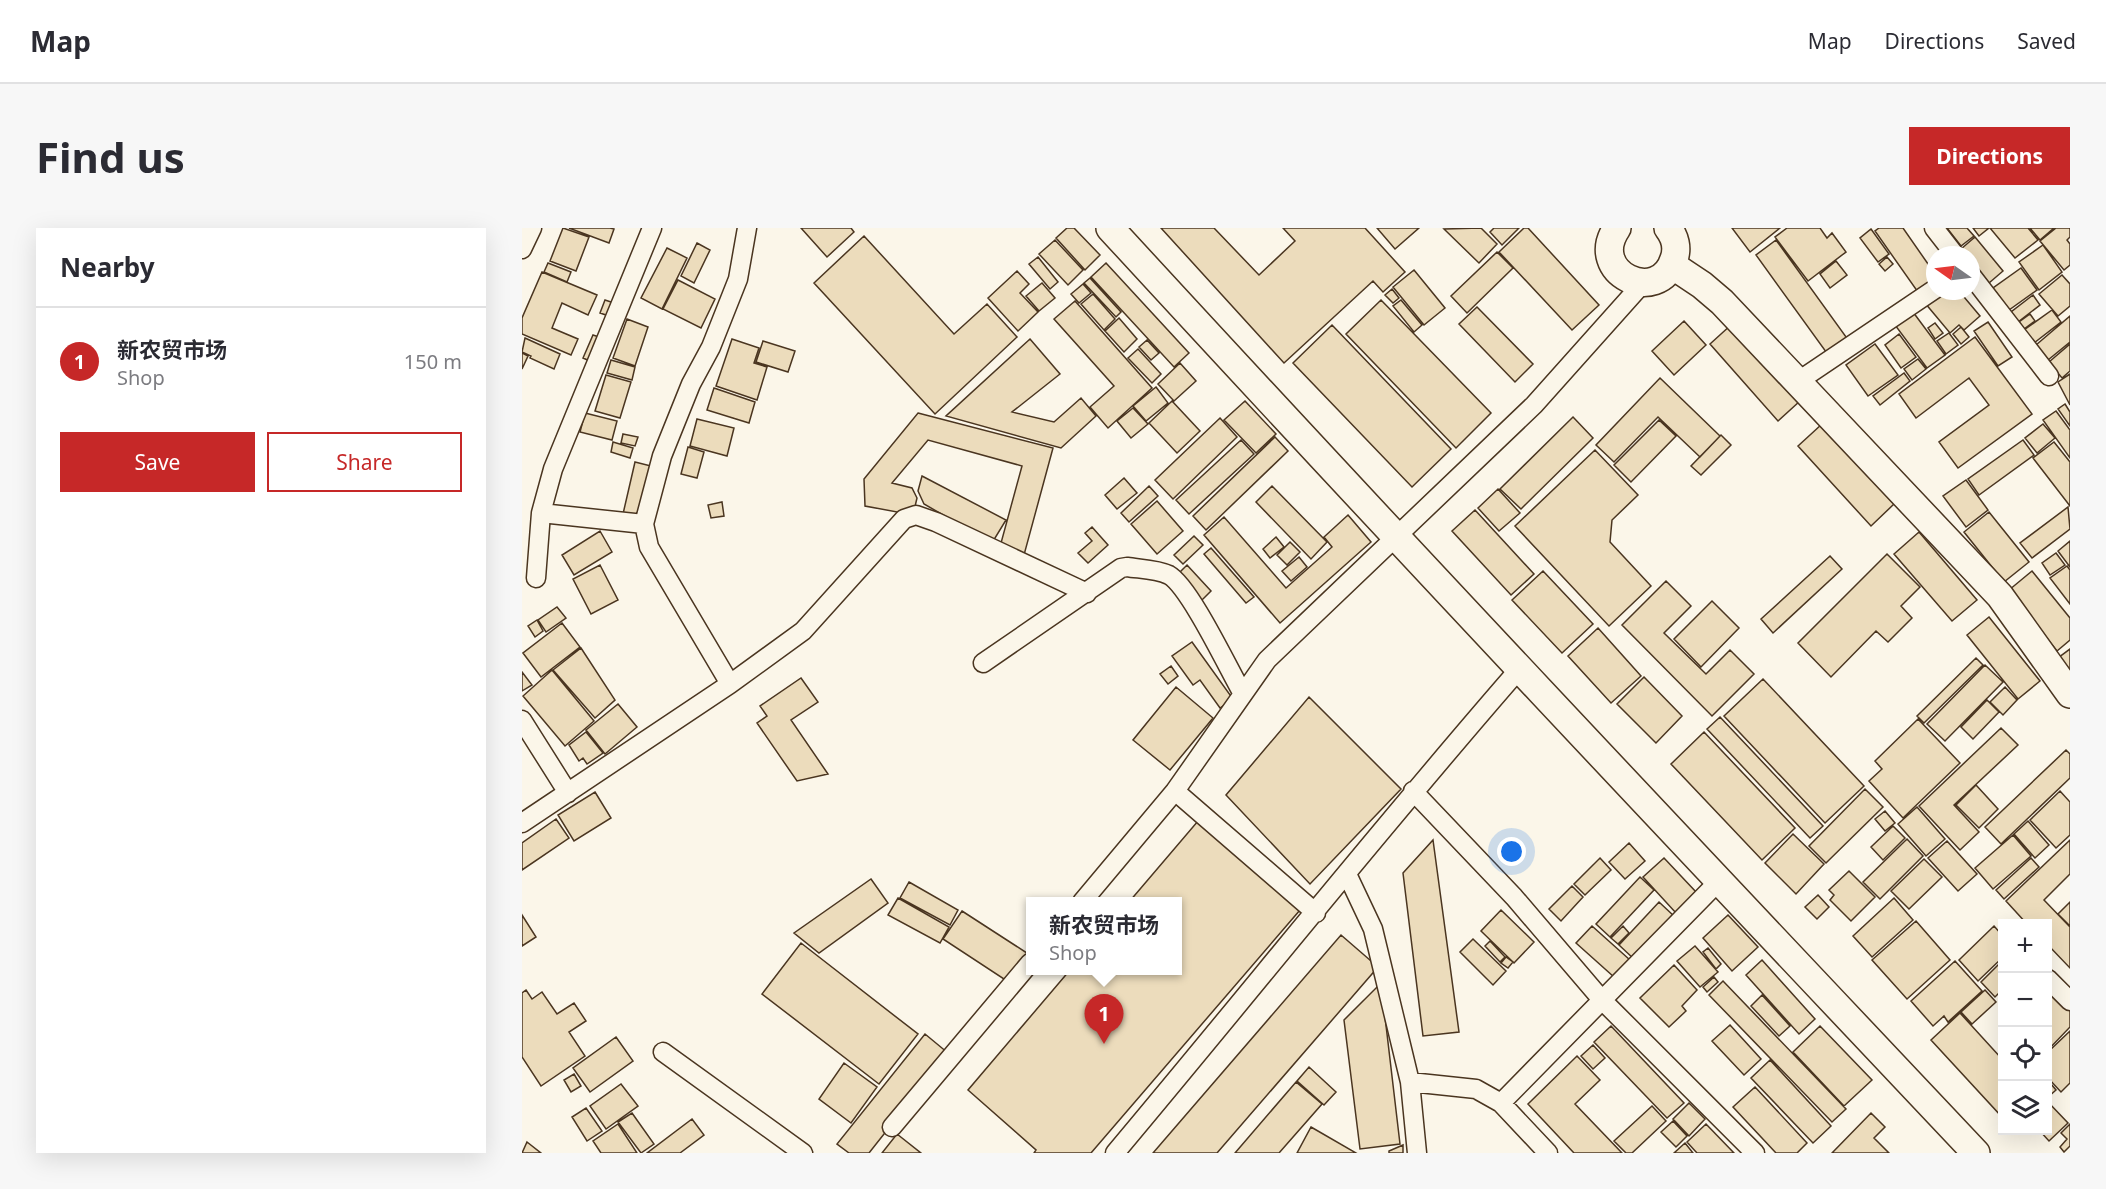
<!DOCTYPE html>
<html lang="en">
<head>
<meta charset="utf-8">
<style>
  body { margin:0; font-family:"Noto Sans","Noto Sans SC",sans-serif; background:#f7f7f7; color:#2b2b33 }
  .controls { position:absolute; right:18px; bottom:18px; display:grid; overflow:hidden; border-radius:0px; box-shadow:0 6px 24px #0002 }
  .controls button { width:54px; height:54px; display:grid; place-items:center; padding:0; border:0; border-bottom:2px solid #e1e1e2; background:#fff; color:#2b2b33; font:30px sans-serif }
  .compass { position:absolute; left:1404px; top:18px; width:54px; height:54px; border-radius:50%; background:#fff; box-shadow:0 6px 24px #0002; rotate:284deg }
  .you { position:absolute; left:990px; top:624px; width:21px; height:21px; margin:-15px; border:4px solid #fff; border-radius:50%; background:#1a73e8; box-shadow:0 0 0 9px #1a73e833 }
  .badge { display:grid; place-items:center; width:39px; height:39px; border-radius:50%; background:#c62828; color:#fff; font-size:20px; font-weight:700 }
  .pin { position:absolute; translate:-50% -50px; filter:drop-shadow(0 2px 3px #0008) }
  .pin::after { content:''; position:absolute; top:32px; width:21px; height:18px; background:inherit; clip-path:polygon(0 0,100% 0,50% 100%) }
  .popup { position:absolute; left:504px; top:669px; width:156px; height:78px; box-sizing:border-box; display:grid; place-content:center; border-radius:0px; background:#fff; filter:drop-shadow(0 2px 4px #0005); font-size:20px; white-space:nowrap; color:#7c7c81 }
  .popup b { font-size:22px; color:#2b2b33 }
  .popup::after { content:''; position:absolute; left:50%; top:100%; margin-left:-12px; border:12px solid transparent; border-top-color:#fff }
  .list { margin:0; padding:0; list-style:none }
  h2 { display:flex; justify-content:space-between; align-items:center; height:78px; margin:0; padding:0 24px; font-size:26px }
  h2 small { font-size:20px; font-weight:400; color:#7c7c81 }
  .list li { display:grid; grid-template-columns:39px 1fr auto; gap:18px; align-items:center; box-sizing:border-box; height:108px; padding:0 24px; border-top:2px solid #e1e1e2 }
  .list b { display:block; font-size:22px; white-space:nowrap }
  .list p { margin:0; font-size:20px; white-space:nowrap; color:#7c7c81 }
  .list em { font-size:20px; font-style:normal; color:#7c7c81 }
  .actions { display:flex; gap:12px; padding:18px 24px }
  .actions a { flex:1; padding:14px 0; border:2px solid #c62828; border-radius:0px; text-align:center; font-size:21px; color:#c62828 }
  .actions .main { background:#c62828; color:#fff }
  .icon { flex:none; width:33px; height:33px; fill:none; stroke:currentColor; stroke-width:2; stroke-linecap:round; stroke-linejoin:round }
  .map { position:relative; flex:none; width:1548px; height:925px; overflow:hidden; border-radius:0px }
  header { display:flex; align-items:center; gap:36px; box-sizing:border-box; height:84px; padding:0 30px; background:#fff; border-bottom:2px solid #e1e1e2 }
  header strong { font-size:28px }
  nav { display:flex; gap:33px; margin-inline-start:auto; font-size:21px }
  .intro { display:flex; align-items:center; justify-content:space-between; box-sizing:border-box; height:144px; padding:0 36px }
  h1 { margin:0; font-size:42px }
  .button { padding:15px 27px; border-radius:0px; background:#c62828; color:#fff; font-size:21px; font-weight:700 }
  main { display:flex; gap:36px; padding:0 36px }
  aside { flex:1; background:#fff; border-radius:0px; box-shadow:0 6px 24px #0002 }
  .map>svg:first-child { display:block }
  .building { fill:#ecdcbc; stroke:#4a3520; stroke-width:1.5 }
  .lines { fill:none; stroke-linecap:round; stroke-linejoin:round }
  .street-casing { stroke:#4a3520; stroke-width:21 }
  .secondary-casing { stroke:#4a3520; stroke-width:30 }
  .street { stroke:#fbf6e9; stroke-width:18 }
  .secondary { stroke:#fbf6e9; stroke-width:27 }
</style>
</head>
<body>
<header>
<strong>Map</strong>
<nav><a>Map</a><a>Directions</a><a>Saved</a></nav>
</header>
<div class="intro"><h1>Find us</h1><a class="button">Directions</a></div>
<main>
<aside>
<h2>Nearby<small></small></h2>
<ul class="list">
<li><span class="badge">1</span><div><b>新农贸市场</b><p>Shop</p></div><em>150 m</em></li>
</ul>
<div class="actions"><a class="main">Save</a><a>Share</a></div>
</aside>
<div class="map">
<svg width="1548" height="925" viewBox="0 0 1548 925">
  <rect width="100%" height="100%" fill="#fbf6e9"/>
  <path class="building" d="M41,0L67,9L54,43L28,33Z
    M47,0H88L92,1L87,15Z
    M279,0H329L332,4L305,29Z
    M545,0H552L578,27L563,42L534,10Z
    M639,0H692L737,47L773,13L761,0H843L883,44L861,64L851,53L762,135Z
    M855,0H897L873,21Z
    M959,0L975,16L957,35L922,1Z
    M972,0H997L980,17L968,4Z
    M1002,0H1006L1077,77L1050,102L977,24Z
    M1210,0H1258L1228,24Z
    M1265,0H1298L1305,10L1310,5L1324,24L1286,53L1253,9Z
    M1357,0H1381L1413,46V56L1398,67L1353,3Z
    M1425,0H1445L1452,8L1439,18Z
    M1451,0H1467L1457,8Z
    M1468,0H1506L1516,12L1493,30Z
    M1508,0H1532L1518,12Z
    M1534,0H1548V9L1545,12L1548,16V37L1542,42L1518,13Z
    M1349,1L1367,26L1356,34L1338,10Z
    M342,8L432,106L465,76L495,109L413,186L292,55Z
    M1453,9L1481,43L1467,55L1449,33V27H1444L1439,21Z
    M533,12L561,42L546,57L517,26Z
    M1254,12L1327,113L1307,128L1234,27Z
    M175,15L188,22L172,55L159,48Z
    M1521,17L1540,44L1517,62L1497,34Z
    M145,20L165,30L140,81L119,70Z
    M975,24L991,40L945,85L929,68Z
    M516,29L536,54L528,61L507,36Z
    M1365,29L1371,36L1363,43L1357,36Z
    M1314,33L1325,47L1308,60L1298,46Z
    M26,35L49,44L45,54L22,44Z
    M584,35L667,125L652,139L569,49Z
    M1499,40L1515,62L1487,82L1471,60Z
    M892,42L923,80L902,97L871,59Z
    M495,43L507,56L498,65L516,84L496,103L466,70Z
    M20,44L75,67L66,87L40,75L30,100L56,111L49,127L0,106V90Z
    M1540,47L1548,56V78L1536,88L1517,66Z
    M568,50L599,84L594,89L562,55Z
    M156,52L193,71L179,100L141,81Z
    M520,55L533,70L517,83L504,68Z
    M561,56L569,65L557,75L549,66Z
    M870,61L877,70L871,75L863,67Z
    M1417,63H1437L1458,88L1442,102L1437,97L1428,105L1403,75Z
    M571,66L593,91L582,102L559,76Z
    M1511,67L1518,77L1496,94L1489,84Z
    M83,72L95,76L90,89L78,85Z
    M859,72L969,185L934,220L824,106Z
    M879,72L900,97L892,104L871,78Z
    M553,73L630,160L586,200L568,179L592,158L532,91Z
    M955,79L1011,136L993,154L937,96Z
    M1530,82L1539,94L1512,115L1502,102Z
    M1391,84L1423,127L1405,140L1373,97Z
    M1508,86L1513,93L1502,101L1497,94Z
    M1548,88V114L1526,132L1514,117Z
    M597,90L615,111L602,124L583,103Z
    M105,91L126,99L113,138L91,130Z
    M1162,93L1184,117L1152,147L1130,123Z
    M1466,94L1490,129L1476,138L1452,103Z
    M1413,95L1421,105L1413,111L1406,100Z
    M1210,96L1278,173L1256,193L1188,116Z
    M810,97L929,221L890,259L771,135Z
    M1439,99L1447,109L1439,116L1431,106Z
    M1427,105L1436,117L1424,126L1415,113Z
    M1377,106L1394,129L1379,140L1363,117Z
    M71,107L80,110L70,134L61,130Z
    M1453,109L1510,186L1436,240L1417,214L1467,177L1447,150L1394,190L1377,166Z
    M3,110L38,126L32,141L8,130L9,128L0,124Z
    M210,111L237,120L232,135L245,139L235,172L194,158Z
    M508,111L538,146L490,184L532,194L559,170L574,188L539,220L424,188Z
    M625,112L637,125L629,132L617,119Z
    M241,113L273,123L266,144L234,134Z
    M1353,116L1376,147L1346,168L1324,137Z
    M1548,116V143L1540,150L1527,134Z
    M616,121L639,146L630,155L606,130Z
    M0,125L6,128L0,141Z
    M1396,131L1404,141L1390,152L1382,141Z
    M89,132L113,139L110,152L85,145Z
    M658,135L674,153L652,173L636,156Z
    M1382,145L1388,153L1358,177L1351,168Z
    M1548,146V177L1536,154Z
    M84,147L109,154L98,190L73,183Z
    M1138,150L1198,208L1178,229L1136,189L1092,234L1074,217Z
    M634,159L646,175L624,193L611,178Z
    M192,160L233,174L227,195L185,182Z
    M650,173L678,203L655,225L627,195Z
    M723,173L754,206L734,225L702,192Z
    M1543,176L1548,184V198L1536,181Z
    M611,180L626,196L609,210L595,193Z
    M1534,183L1548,202V230L1521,192Z
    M63,185L95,193L90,212L58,204Z
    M396,185L531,220L502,327L479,315L500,238L406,212L370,255L390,260L395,270L391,287L343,278L342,251Z
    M1051,189L1071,210L999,281L978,261Z
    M698,190L715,209L651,271L633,252Z
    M175,191L212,200L205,228L168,218Z
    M1137,192L1154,208L1109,254L1092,237Z
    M1300,196L1372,276L1349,298L1276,218Z
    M1521,196L1533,210L1515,225L1503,210Z
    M101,206L116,209L113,218L99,215Z
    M1199,207L1209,217L1179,247L1169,238Z
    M753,209L766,223L684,302L671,288Z
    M719,212L732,226L667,286L654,272Z
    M1501,212L1512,227L1457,267L1446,251Z
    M91,214L111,220L108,230L89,224Z
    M1532,214L1548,234V278L1511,230Z
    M166,219L182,224L175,250L159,246Z
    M1073,222L1116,267L1090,292L1088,314L1129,358L1087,398L993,298Z
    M113,234L133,239L121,291L101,286Z
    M400,248L484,292L470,315L402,276L396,263Z
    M602,250L615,265L595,281L583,267Z
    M1444,252L1466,282L1444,299L1421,268Z
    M627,258L636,268L607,294L599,285Z
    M750,258L805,314L789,331L734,274Z
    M976,261L998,285L977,303L956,280Z
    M635,273L661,303L635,326L609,296Z
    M200,274L202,288L189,290L186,277Z
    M1546,279L1548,301L1510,330L1498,315Z
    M953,282L1012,346L989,367L930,303Z
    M1467,284L1507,334L1482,354L1442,304Z
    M826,287L849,314L758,395L682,307L702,289L764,360L810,319L802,309Z
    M570,299L586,317L566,335L556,325L570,313L563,305Z
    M78,303L90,324L52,347L40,327Z
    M1397,304L1455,372L1430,393L1372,326Z
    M672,308L681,317L661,336L652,327Z
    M754,309L762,319L748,330L741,321Z
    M1548,313V339L1536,323Z
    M768,314L778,324L765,337L755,327Z
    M689,320L732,369L724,375L682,326Z
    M1534,325L1543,337L1528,347L1520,335Z
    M1365,326L1398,359L1379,378L1390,390L1366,414L1354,403L1309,449L1276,415Z
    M1308,328L1320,341L1251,405L1239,391Z
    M777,329L785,339L769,353L760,343Z
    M78,337L96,372L69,386L51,351Z
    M665,337L689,363L679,373L655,347Z
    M1545,338L1548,342V376L1528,350Z
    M1021,343L1071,396L1040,425L990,372Z
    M1510,343L1548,390V412L1535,423L1487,362Z
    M1144,353L1169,378L1142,405L1184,446L1208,422L1232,446L1190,488L1100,397Z
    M1190,373L1217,400L1179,439L1152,411Z
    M35,379L44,390L24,404L16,392Z
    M1467,389L1518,453L1496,471L1445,407Z
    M15,392L21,403L13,409L6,398Z
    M40,395L58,419L19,449L1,425Z
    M1076,400L1119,448L1089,475L1046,428Z
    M670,414L711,471L698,480L678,452L671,457L650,428Z
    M59,420L93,472L73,490L31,442Z
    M1548,421V445L1536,430Z
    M1454,430L1461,437L1402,495L1395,488Z
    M1463,437L1481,454L1423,513L1405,496Z
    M649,438L656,448L646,456L638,446Z
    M30,442L72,493L43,518L1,468Z
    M0,444L10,457L0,463Z
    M1122,449L1160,488L1134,515L1095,476Z
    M279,450L296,474L269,492L306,546L275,553L235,495L245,488L238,478Z
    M1241,451L1342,558L1303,595L1202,488Z
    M654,459L691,490L648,542L611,512Z
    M1483,459L1495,472L1481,487L1468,474Z
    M787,469L879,561L788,656L704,567Z
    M1465,472L1477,484L1451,511L1439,499Z
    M96,476L115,499L83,526L64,502Z
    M1198,489L1301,598L1288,610L1185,501Z
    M1396,491L1438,535L1381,590L1347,553L1360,541L1353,533Z
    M1479,500L1496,517L1432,577L1457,604L1438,622L1397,578Z
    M64,504L81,525L65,536L61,530L57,533L47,517Z
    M1182,504L1273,600L1240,632L1149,536Z
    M1544,522L1548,526V550L1479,616L1463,599Z
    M1454,557L1476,581L1457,600L1434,577Z
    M1343,561L1361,579L1304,635L1287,618Z
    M1538,563L1548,574V607L1534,620L1508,592Z
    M73,564L89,590L52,613L36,587Z
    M1395,579L1423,611L1404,628L1376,596Z
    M1363,583L1373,595L1363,603L1353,591Z
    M34,591L47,610L0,642V615Z
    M676,593L778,682L569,925H512L514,922L446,862L548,742H656V674H607Z
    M1506,593L1527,617L1513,630L1492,606Z
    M1371,598L1383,610L1361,632L1349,619Z
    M1271,606L1302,636L1274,666L1243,635Z
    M1491,607L1509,628L1471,661L1453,640Z
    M1385,611L1401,628L1358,671L1341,654Z
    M911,612L937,804L901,808L881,645Z
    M1548,612V646L1522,672L1548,699V740L1526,717V696H1505L1484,673Z
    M1425,613L1455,646L1436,663L1406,630Z
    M1107,615L1123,633L1103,651L1087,634Z
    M1078,630L1089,642L1063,667L1052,656Z
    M1142,630L1175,665L1154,685L1121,649Z
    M1509,630L1517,639L1482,671L1474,662Z
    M1402,631L1420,649L1387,681L1369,663Z
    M1327,643L1353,669L1329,693L1308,672L1312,667L1307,662Z
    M1118,649L1132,662L1088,709L1074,696Z
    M349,651L366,675L297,725L272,705Z
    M387,654L436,682L428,697L378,670Z
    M1050,658L1061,669L1039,693L1027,681Z
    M1296,667L1307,679L1295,691L1283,679Z
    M376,670L427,699L418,715L366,687Z
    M1372,670L1391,692L1350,729L1331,708Z
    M1137,674L1153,689L1113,732L1097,717Z
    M1548,674V698L1536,686Z
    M979,682L1012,714L992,735L959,703Z
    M440,683L508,727L488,755L421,711Z
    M0,687L14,709L0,718Z
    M1206,687L1236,719L1210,743L1181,710Z
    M1394,693L1428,732L1385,771L1350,732Z
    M1070,698L1108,732L1092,749L1054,715Z
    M1101,698L1107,705L1096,716L1089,710Z
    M1472,698L1480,707V730L1456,753L1437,732Z
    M819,707L856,739L695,925H631Z
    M951,711L984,743L971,757L938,724Z
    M968,713L983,729L978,734L963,718Z
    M279,715L396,806L357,856L240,766Z
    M1173,718L1196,744L1178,759L1155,733Z
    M1186,720L1199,736L1194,741L1181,724Z
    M984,729L991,734L986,740L979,735Z
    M1240,732L1293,791L1277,806L1224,747Z
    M1433,733L1460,763L1426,794L1422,788L1411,798L1389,773Z
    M1480,733V762L1473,769L1459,754Z
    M1152,737L1175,762L1160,778L1164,783L1147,799L1118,770Z
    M1192,749L1196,754L1185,764L1181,759Z
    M1201,753L1324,881L1310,894L1187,767Z
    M859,755L878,916L838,921L822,792Z
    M1526,760L1548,783V799L1526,822Z
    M4,762L10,771L20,764L35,786L52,775L64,793L47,804L63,828L19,858L0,829V765Z
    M1463,762L1474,774L1450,796L1439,784Z
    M1240,767L1268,798L1257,808L1229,778Z
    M1438,785L1480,831V889L1409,812Z
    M1208,797L1239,831L1222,847L1190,813Z
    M1089,798L1162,875L1145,890L1072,814Z
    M1298,798L1350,852L1322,878L1271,824Z
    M1548,803V855L1539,864L1526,850V824Z
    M403,806L426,825L347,925H327L315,916Z
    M94,809L111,833L68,864L51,840Z
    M1071,817L1083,830L1071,841L1059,828Z
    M1055,828L1078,852L1053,876L1100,925H1052L1006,876Z
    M1248,832L1309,898L1291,915L1229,850Z
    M322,835L355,859L329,895L297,871Z
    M787,839L814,864L802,877L775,853Z
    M52,846L59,858L49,864L42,852Z
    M774,854L800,876L757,925H713Z
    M99,856L116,878L84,901L68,878Z
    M1529,856L1534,862L1526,869V859Z
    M1233,859L1285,915L1275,925H1254L1211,879Z
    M1526,874L1546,895L1527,913L1517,902H1526Z
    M1167,875L1183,891L1167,908L1151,891Z
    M1130,878L1144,893L1110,925H1104L1092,913Z
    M64,880L80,903L65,913L50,889Z
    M110,885L132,916L119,925L96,894Z
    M1349,885L1363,899L1352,910L1367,925H1310Z
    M170,891L182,907L158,925H125Z
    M1151,893L1165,908L1154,919L1139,904Z
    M96,896L115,925H79L71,913Z
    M1184,896L1212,925H1175L1165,914Z
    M1548,896V918L1542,924L1538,919L1545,911L1539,905Z
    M789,899L834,925H775Z
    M375,906L399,925H360Z
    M5,914L19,925H0Z
    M1163,915L1171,925H1152Z
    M881,917V925H867V923Z"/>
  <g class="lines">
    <defs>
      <path id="street" d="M1412,0L1433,27
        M0,21L10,0
        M1449,47L1527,148
        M1275,154L1413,61
        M19,285L122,296
        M14,350L19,285L31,241L130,0
        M461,435L599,340L605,339C618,341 635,341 647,347C668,359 707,442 721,466
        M208,456L127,319L122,296L140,228L169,156L189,119L216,51L225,0
        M0,492L46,565
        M653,563L794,685
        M891,563L992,669L1080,772L1233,925
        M0,595L208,456L281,403L382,291L394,287L414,294L565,365
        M825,646L851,701L888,854L895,925
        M560,674L653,563L745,432L1012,177L1121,55
        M1526,751L1548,773
        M141,824L281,925
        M888,854L954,861L979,875L1026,925
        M979,875L1197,653
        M370,899L508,735
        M593,925C729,763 860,598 999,439"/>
      <path id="secondary" d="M588,0C874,311 1164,618 1454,925
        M1095,0C1064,45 1137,79 1152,31C1156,20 1153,9 1146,0
        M1150,37L1180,57L1200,74L1478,368L1548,466"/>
    </defs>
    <use href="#street" class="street-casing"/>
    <use href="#secondary" class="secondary-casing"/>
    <use href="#street" class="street"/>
    <use href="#secondary" class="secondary"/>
  </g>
</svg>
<div class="controls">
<button>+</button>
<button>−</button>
<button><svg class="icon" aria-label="locate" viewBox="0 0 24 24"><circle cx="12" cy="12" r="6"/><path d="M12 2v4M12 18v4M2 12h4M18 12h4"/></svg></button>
<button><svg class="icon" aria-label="layers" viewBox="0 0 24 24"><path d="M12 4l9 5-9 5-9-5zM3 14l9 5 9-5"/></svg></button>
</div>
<svg class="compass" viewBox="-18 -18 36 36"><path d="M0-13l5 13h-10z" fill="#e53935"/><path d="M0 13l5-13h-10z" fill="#7c7c81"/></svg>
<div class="you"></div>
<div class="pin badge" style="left:582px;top:816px">1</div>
<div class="popup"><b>新农贸市场</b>Shop</div>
</div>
</main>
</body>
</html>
